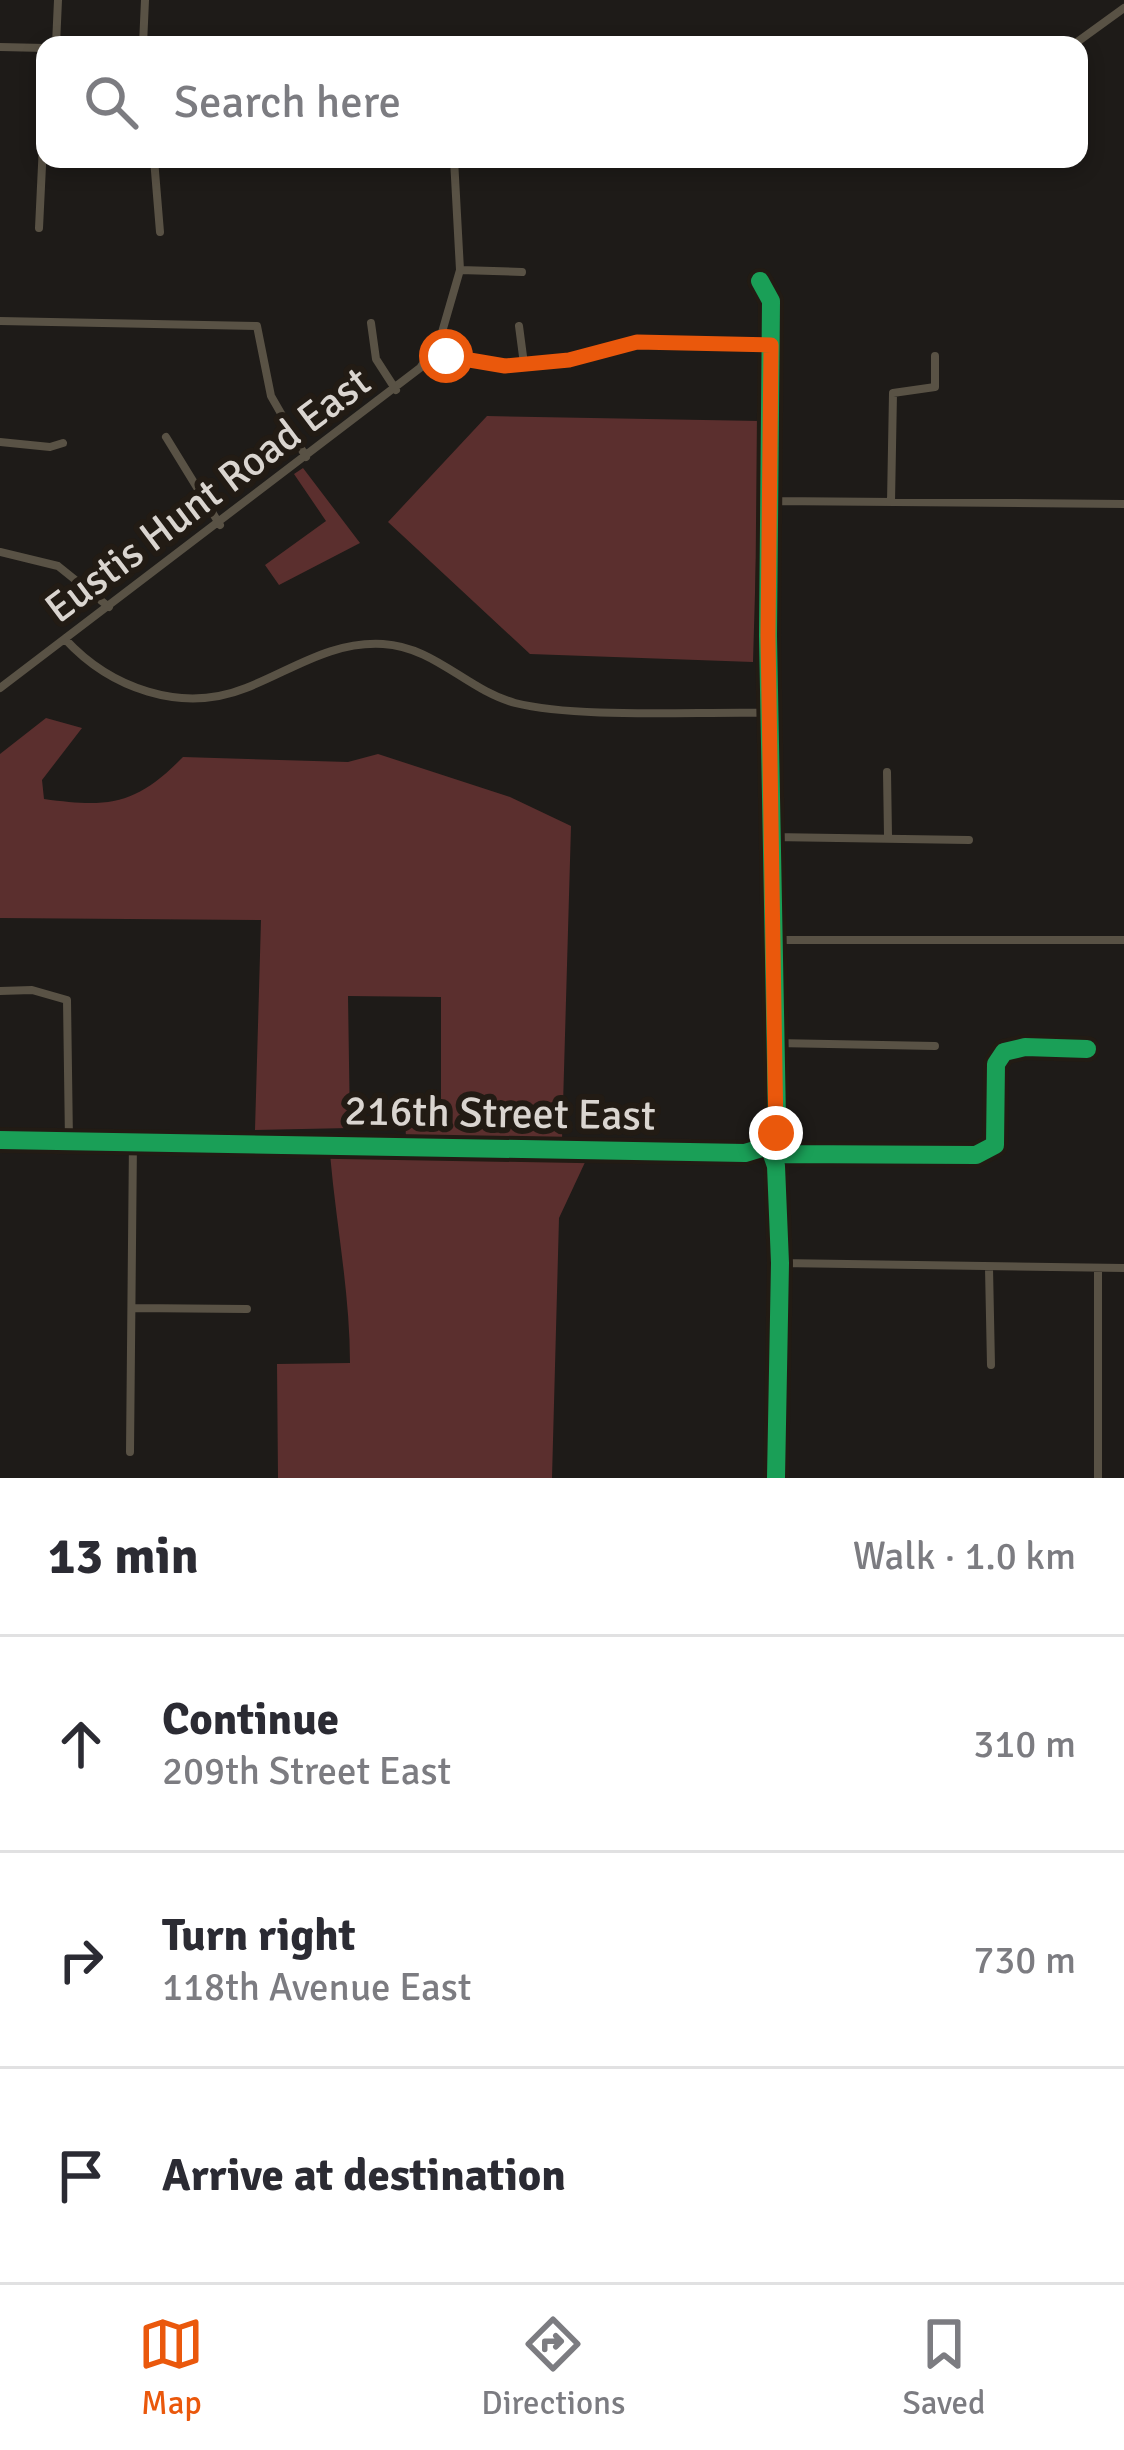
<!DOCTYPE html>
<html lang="en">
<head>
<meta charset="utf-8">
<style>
  body { margin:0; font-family:Signika,sans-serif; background:#f2f2f3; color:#2b2b33 }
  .stop { position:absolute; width:36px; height:36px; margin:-27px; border:9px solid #ea580c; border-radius:50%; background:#fff }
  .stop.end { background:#ea580c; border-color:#fff; box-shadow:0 3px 12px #0008 }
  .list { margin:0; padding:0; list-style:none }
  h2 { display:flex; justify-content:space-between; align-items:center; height:156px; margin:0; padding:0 48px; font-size:51px }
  h2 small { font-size:39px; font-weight:400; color:#7c7c81 }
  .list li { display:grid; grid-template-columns:78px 1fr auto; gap:36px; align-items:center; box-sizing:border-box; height:216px; padding:0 48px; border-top:3px solid #e1e1e2 }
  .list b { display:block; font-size:45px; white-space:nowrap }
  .list p { margin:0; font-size:39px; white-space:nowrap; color:#7c7c81 }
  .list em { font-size:39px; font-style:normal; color:#7c7c81 }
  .icon { flex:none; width:66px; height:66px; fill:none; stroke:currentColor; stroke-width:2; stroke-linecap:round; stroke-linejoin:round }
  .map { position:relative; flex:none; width:1124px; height:1478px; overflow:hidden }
  .search { position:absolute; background:#fff; box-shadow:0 6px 18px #0003; left:36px; right:36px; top:36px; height:132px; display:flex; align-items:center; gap:30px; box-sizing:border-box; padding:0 42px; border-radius:24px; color:#7c7c81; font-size:45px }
  .sheet { height:804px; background:#fff }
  nav { display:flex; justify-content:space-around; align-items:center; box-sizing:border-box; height:168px; border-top:3px solid #e1e1e2; background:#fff; font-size:33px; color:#7c7c81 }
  nav a { display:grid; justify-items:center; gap:6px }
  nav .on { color:#ea580c }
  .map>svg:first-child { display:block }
  .green { fill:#5b2f2e }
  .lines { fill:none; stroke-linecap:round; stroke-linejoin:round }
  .minor { stroke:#595245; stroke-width:8 }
  .cycleway-casing { stroke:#221b14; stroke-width:26 }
  .cycleway { stroke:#1a9f57; stroke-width:18 }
  .route { stroke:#ea580c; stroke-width:15 }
  .labels { text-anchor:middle; stroke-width:12; stroke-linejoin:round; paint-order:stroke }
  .street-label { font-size:42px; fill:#dad5d0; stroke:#221b14 }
</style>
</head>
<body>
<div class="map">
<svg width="1124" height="1478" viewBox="0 0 1124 1478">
  <rect width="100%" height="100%" fill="#1e1b18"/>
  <path class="green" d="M487,416L760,421L753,662L530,654L388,522Z
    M303,468L360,543L279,585L265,565L326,521L294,474Z
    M46,718L82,728L42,780L44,799C110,808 136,805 183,757L348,762L378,754L510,797L571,826L562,1140L406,1137L405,1121H441V997L348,996L350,1128L255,1130L261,920L0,918V754Z
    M330,1154L587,1158L559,1218L552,1478H278L277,1364L350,1363C350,1293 336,1224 330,1154Z"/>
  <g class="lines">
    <path class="minor" d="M56,45L58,0
      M143,45L145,0
      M1073,45L1124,8
      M0,47L45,48
      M153,159L307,160
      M154,159L160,232
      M454,159L460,270
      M39,228L45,103
      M460,270L522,272
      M760,281L771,301L768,636L777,1119L769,1146L776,1166L780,1263L776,1478
      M0,321L257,326L271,396L306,457
      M371,323L376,359L396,390
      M519,326L524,364
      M434,351L467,362L505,366L569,360L636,342L771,345
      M166,437L220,525
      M0,442L50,447L63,443
      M772,501L1124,504
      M891,502L893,393L935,387V356
      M0,552L58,566L109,607
      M65,639C110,688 181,714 246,688C292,670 331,641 383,644C435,647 467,690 515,703C579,719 699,711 770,713
      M0,688L420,368L440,339L460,270
      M887,772L888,836
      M772,837L969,840
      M774,940H1124
      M0,991L32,990L67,1000L69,1141
      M776,1043L935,1046
      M0,1140L745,1153L769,1146L781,1154L976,1155L995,1145L996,1064L1004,1052L1025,1047L1087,1049
      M780,1263L1124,1268
      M989,1268L991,1365
      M132,1308L247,1309
      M130,1452L133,1140
      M1098,1478V1268"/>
    <defs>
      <path id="cycleway" d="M760,281L771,301L768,636L777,1119L769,1146L776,1166L780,1263L776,1478
        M0,1140L745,1153L769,1146L781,1154L976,1155L995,1145L996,1064L1004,1052L1025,1047L1087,1049"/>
    </defs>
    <use href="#cycleway" class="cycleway-casing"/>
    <use href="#cycleway" class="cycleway"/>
  </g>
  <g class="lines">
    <path class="route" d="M446,356L505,366L569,360L637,342L771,345L768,636L776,1133"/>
  </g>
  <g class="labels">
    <g class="street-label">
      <text transform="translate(207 494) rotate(-37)" y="15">Eustis Hunt Road East</text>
      <text transform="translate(500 1112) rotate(1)" y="15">216th Street East</text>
    </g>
  </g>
</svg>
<div class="stop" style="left:446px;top:356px"></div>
<div class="stop end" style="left:776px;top:1133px"></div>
<div class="search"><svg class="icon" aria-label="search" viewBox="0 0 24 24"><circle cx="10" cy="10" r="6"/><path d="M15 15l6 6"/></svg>Search here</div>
</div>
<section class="sheet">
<h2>13 min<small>Walk · 1.0 km</small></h2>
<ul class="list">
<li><svg class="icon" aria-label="ahead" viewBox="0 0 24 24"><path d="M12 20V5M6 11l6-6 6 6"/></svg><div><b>Continue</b><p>209th Street East</p></div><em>310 m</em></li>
<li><svg class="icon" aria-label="right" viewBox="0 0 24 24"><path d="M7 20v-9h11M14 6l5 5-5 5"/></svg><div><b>Turn right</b><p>118th Avenue East</p></div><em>730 m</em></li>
<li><svg class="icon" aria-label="arrive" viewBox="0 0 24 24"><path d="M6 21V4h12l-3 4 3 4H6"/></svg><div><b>Arrive at destination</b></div></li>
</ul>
</section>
<nav>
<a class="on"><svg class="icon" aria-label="map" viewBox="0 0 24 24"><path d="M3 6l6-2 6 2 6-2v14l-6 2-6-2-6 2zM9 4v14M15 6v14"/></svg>Map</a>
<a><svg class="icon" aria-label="directions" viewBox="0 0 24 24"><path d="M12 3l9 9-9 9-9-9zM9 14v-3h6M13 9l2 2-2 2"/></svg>Directions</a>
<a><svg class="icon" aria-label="saved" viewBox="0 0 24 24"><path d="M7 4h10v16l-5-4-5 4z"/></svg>Saved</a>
</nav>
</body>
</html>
